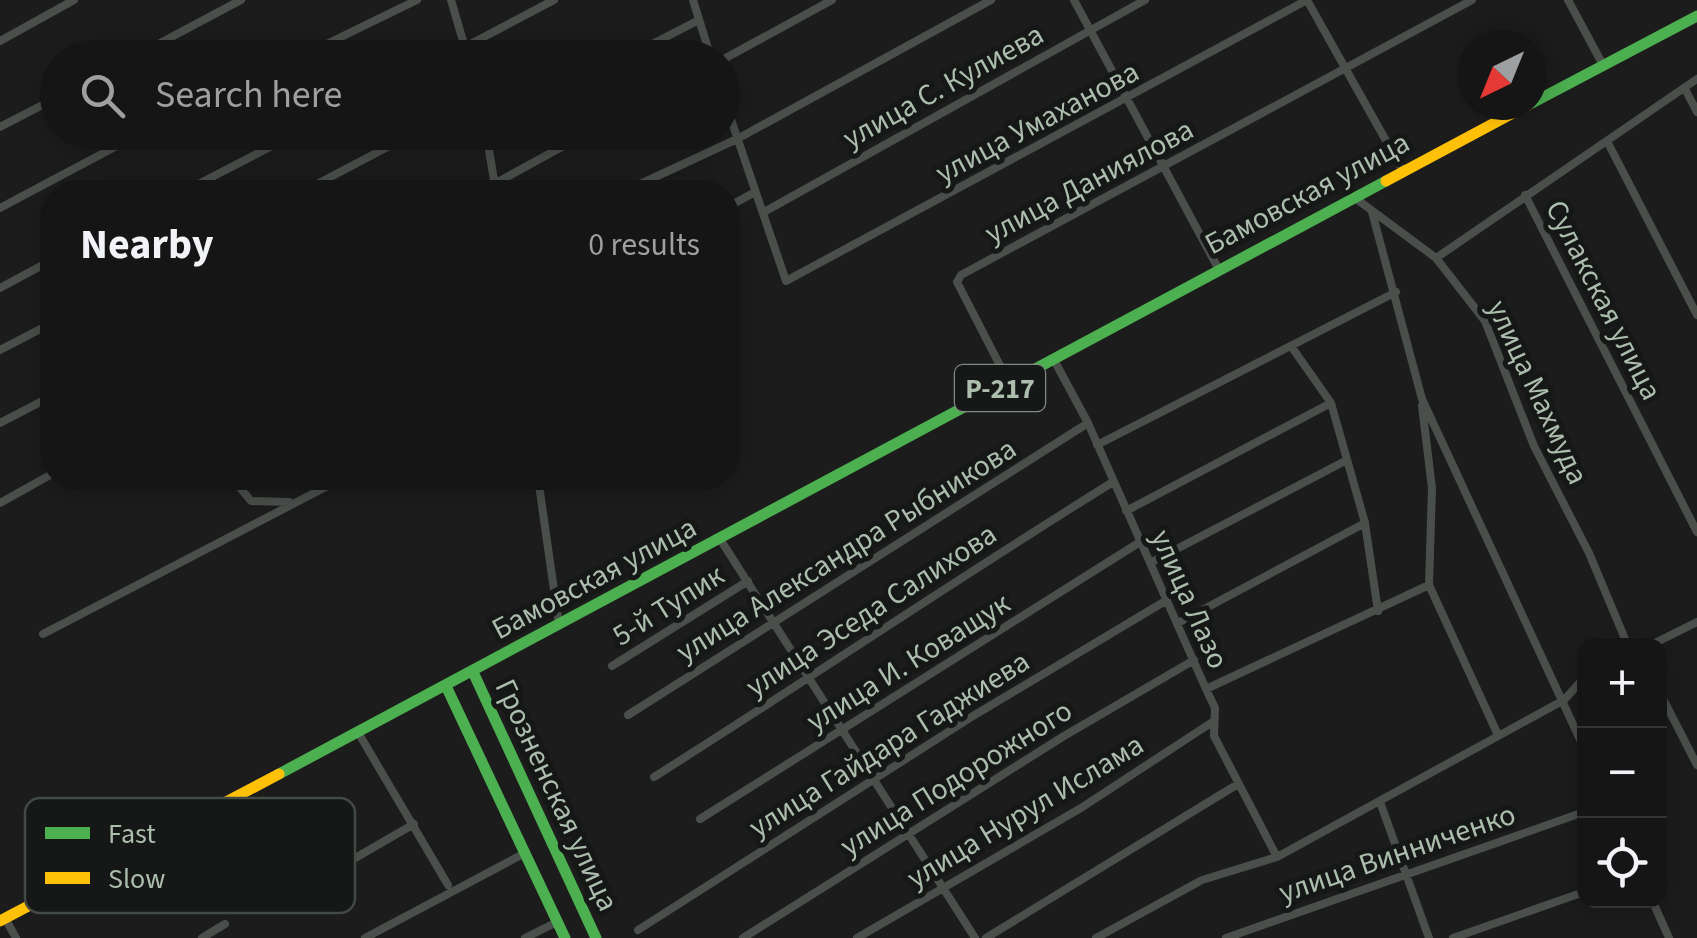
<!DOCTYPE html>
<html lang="en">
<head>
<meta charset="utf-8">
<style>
  body { margin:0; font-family:"Source Sans 3",sans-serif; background:#1d1e1d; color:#f1f3f6 }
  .controls { position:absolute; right:30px; bottom:30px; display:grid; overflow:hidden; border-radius:20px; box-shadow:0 5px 25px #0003 }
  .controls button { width:90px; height:90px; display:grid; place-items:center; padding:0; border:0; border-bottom:2px solid #333434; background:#141514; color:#f1f3f6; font:50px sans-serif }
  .compass { position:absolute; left:1457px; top:30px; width:90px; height:90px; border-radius:50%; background:#141514; box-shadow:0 5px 25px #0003; rotate:223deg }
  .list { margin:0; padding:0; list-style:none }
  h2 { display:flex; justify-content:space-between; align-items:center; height:130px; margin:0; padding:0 40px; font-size:42px }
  h2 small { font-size:32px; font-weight:400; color:#9d9fa0 }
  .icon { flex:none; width:55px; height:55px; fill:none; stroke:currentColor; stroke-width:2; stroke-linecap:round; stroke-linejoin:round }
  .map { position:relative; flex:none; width:1697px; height:938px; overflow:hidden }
  .search { position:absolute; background:#141514; box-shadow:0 5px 25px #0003; left:40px; top:40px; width:700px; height:110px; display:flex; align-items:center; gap:25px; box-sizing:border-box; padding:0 35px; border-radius:55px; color:#9d9fa0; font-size:38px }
  .panel { position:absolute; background:#141514; box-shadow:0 5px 25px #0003; left:40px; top:180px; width:700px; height:310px; border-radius:40px }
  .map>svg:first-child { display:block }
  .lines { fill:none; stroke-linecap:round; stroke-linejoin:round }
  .street { stroke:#4b4f4b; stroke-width:8 }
  .fast { stroke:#4caf50; stroke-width:11 }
  .slow { stroke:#ffc107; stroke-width:11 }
  .labels { text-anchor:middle; stroke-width:10; stroke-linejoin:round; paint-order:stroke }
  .shield { fill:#151816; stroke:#7f8c80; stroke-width:2.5 }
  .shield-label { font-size:28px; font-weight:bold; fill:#acbdad }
  .street-label { font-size:30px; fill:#acbdad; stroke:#151816 }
  .key { fill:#151816; stroke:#424a43; stroke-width:2.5 }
  .key-label { font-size:28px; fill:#acbdad }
</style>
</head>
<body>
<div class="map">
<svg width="1697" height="938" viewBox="0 0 1697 938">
  <rect width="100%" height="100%" fill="#1b1c1b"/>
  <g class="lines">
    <path class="street" d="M451,0L468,58
      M693,0L711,58
      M1074,0L1218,268
      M1307,0L1403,171
      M1568,0L1603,65
      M0,41L74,0
      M132,58L241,0
      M298,58L417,0
      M444,58L554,0
      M625,58L699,20
      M722,60L832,0
      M1685,89L1697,112
      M722,93L786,281L1307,0
      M0,127L58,97
      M486,132L496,192
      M1608,143L1697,315
      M494,184L589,132
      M183,192L299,132
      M302,192L416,132
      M623,192L737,139L991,0
      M1525,195L1697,532
      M1355,198L1436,258L1485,321L1534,446L1589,553L1628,646
      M728,207L755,192
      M0,208L143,132
      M764,212L1145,0
      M1372,212L1422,399L1584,748
      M1436,258L1697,79
      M0,288L52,260
      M1291,346L1331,403L1365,523L1378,611
      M0,350L52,323
      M1054,360L1088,423L1206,689L1215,708L1214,736L1277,857
      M1009,383L957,282L961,275L1472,0
      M1422,406L1432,488L1429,585L1498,735
      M0,423L52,396
      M1097,445L1396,292
      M232,478L251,501L289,502
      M538,478L559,625
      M0,503L52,474
      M1126,511L1331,403
      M720,539L975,938
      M1150,563L1347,460
      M1178,623L1365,523
      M43,634L343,478
      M1649,646L1697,622
      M612,666L748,581
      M1206,689L1429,585
      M1660,693L1697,765
      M628,715L1088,423
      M359,734L448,885
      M654,777C808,680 958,578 1113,482
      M1380,802L1429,938
      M700,819L1140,542
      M300,890L414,824
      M1652,900L1669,938
      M5,918L16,938
      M638,930L973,716L1167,600
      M202,938L225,924
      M365,938L525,853
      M525,938L557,922
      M743,938L1064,736L1194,660
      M857,938L1081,808L1214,721
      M986,938L1238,784
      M1096,938L1202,880L1277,857L1564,700L1584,678
      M1226,938L1584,812
      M1453,938L1584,892"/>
    <path class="fast" d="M1532,103L1697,16
      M473,672L596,938
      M446,686L565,938
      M279,774L1386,181"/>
    <path class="slow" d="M1386,181L1528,105
      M0,921L279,774"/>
  </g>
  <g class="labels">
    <rect class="shield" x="955" y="365" width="90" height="46" rx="8"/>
    <g class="shield-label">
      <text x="1000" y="398">Р-217</text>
    </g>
    <g class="street-label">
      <text transform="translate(943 86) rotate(-29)" y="10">улица С. Кулиева</text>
      <text transform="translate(1037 122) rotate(-28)" y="10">улица Умаханова</text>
      <text transform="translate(1089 181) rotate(-28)" y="10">улица Даниялова</text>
      <text transform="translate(1307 193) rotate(-28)" y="10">Бамовская улица</text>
      <text transform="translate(1604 300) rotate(63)" y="10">Сулакская улица</text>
      <text transform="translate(1538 392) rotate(65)" y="10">улица Махмуда</text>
      <text transform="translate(846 550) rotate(-32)" y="10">улица Александра Рыбникова</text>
      <text transform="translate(594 578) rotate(-28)" y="10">Бамовская улица</text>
      <text transform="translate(1190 599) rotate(66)" y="10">улица Лазо</text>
      <text transform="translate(668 605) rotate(-32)" y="10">5-й Тупик</text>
      <text transform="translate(871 610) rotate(-33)" y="10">улица Эседа Салихова</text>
      <text transform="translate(908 662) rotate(-32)" y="10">улица И. Коващук</text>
      <text transform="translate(889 744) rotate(-32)" y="10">улица Гайдара Гаджиева</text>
      <text transform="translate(956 778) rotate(-32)" y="10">улица Подорожного</text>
      <text transform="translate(557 795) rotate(65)" y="10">Грозненская улица</text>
      <text transform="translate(1025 811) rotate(-31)" y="10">улица Нурул Ислама</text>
      <text transform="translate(1397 853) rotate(-19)" y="10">улица Винниченко</text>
    </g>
  </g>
  <rect x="25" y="798" width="330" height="115" rx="15" class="key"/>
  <rect x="45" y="827" width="45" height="12" fill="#4caf50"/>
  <rect x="45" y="872" width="45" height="12" fill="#ffc107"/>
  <g class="key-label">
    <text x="108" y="843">Fast</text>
    <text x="108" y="888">Slow</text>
  </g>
</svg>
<div class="controls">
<button>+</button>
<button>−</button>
<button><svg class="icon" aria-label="locate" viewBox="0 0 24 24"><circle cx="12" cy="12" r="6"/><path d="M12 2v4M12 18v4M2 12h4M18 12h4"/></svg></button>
</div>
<svg class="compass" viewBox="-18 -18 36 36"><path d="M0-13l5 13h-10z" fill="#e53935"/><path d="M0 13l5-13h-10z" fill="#9d9fa0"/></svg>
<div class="search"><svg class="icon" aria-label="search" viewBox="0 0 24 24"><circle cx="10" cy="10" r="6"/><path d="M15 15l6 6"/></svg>Search here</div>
<section class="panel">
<h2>Nearby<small>0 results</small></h2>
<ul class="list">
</ul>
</section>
</div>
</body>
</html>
